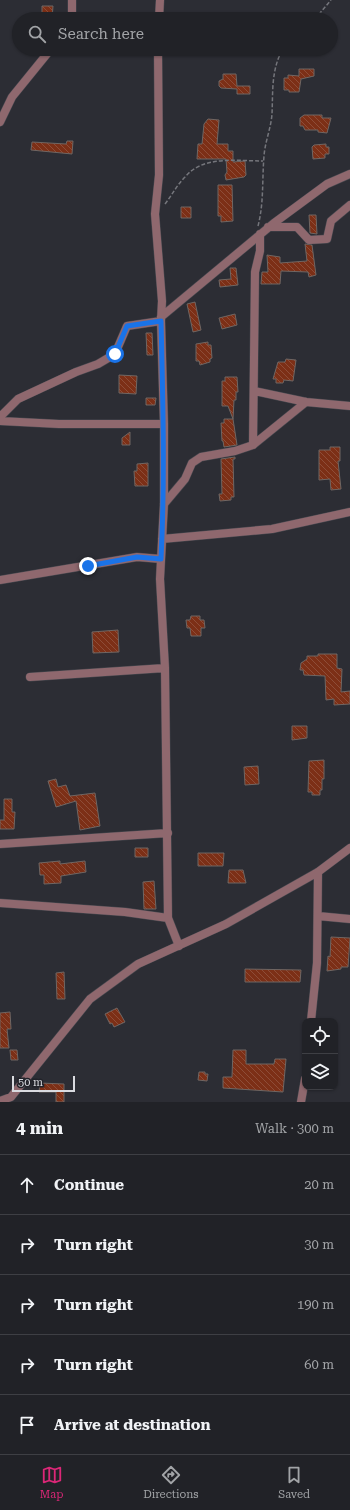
<!DOCTYPE html>
<html lang="en">
<head>
<meta charset="utf-8">
<style>
  body { margin:0; font-family:"Roboto Serif",serif; background:#292a2f; color:#f1f3f6 }
  .controls { position:absolute; right:12px; bottom:12px; display:grid; overflow:hidden; border-radius:8px; box-shadow:0 1px 3px #0004 }
  .controls button { width:36px; height:36px; display:grid; place-items:center; padding:0; border:0; border-bottom:1px solid #3e3f44; background:#212227; color:#f1f3f6; font:20px sans-serif }
  .scale { position:absolute; left:12px; bottom:10px; width:63px; box-sizing:border-box; padding-left:4px; border:2px solid #dadbe0; border-top:0; font-size:11px; line-height:14px; white-space:nowrap; color:#dadbe0; -webkit-text-stroke:3px #22232a; paint-order:stroke }
  .stop { position:absolute; width:12px; height:12px; margin:-9px; border:3px solid #1a73e8; border-radius:50%; background:#fff }
  .stop.end { background:#1a73e8; border-color:#fff; box-shadow:0 1px 4px #0008 }
  .list { margin:0; padding:0; list-style:none }
  h2 { display:flex; justify-content:space-between; align-items:center; height:52px; margin:0; padding:0 16px; font-size:17px }
  h2 small { font-size:13px; font-weight:400; color:#a2a4a7 }
  .list li { display:grid; grid-template-columns:26px 1fr auto; gap:12px; align-items:center; box-sizing:border-box; height:60px; padding:0 16px; border-top:1px solid #3e3f44 }
  .list b { display:block; font-size:15px; white-space:nowrap }
  .list em { font-size:13px; font-style:normal; color:#a2a4a7 }
  .icon { flex:none; width:22px; height:22px; fill:none; stroke:currentColor; stroke-width:2; stroke-linecap:round; stroke-linejoin:round }
  .map { position:relative; flex:none; width:350px; height:1102px; overflow:hidden }
  .search { position:absolute; background:#212227; box-shadow:0 1px 3px #0004; left:12px; right:12px; top:12px; height:44px; display:flex; align-items:center; gap:10px; box-sizing:border-box; padding:0 14px; border-radius:22px; color:#a2a4a7; font-size:15px }
  .sheet { height:352px; background:#212227 }
  nav { display:flex; justify-content:space-around; align-items:center; box-sizing:border-box; height:56px; border-top:1px solid #3e3f44; background:#212227; font-size:11px; color:#a2a4a7 }
  nav a { display:grid; justify-items:center; gap:2px }
  nav .on { color:#db2777 }
  .map>svg:first-child { display:block }
  .building { fill:url(#building-back-hatch); stroke:#6f6663 }
  .lines { fill:none; stroke-linecap:round; stroke-linejoin:round }
  .minor-casing { stroke:#484950; stroke-width:9 }
  .path { stroke:#75767c; stroke-width:1.5; stroke-dasharray:4 2; stroke-linecap:butt }
  .minor { stroke:#8f686e; stroke-width:8 }
  .route { stroke:#1a73e8; stroke-width:5 }
</style>
</head>
<body>
<div class="map">
<svg width="350" height="1102" viewBox="0 0 350 1102">
  <defs>
    <pattern id="building-back-hatch" width="6" height="6" patternUnits="userSpaceOnUse"><rect width="6" height="6" fill="#7c2f16"/><path d="M-1 5l2 2M0 0l6 6M5-1l2 2" fill="none" stroke="#8e4d38"/></pattern>
  </defs>
  <rect width="100%" height="100%" fill="#2c2d34"/>
  <path class="building" d="M42,6H53L52,19H42Z
    M299,69H314V76L301,79L299,92H289V90H284V78H288V75L299,76Z
    M223,74H236L237,86H250V94H237V89L221,88L219,86V81L223,79Z
    M304,115H322V118H331L327,133L318,132V130H305L303,126H300V118Z
    M208,119L219,120L217,144H228V151H233V162L245,161L246,175L244,177L226,180L225,175L227,172L226,159H197L198,144H202L204,124Z
    M67,141H73L72,154L31,150L32,142L66,144Z
    M326,144V147H329V154H325V158L313,159L312,147L314,145Z
    M218,185H232L233,221L221,222V216H218Z
    M181,207H191V218H181Z
    M309,215H316L317,234L310,233Z
    M305,244L312,245L316,275L309,277L308,272L281,271L280,284H261L262,272H268L267,255L280,257V263L307,261Z
    M230,268H236L238,285L220,287L219,280L231,279Z
    M195,302L201,330L193,332L187,304Z
    M235,314L237,325L222,329L219,318Z
    M146,333H152L153,355H147Z
    M208,342V345H211L212,358L210,359V362L200,365L199,361H196V344Z
    M286,359L296,360L293,381L284,380L283,383H276V379H273L278,362H285Z
    M119,375L137,376L136,394L119,393Z
    M225,377H237L238,392H236V400H234L233,419L237,445L224,447L223,441H222L221,423H224V419H233L228,406H222V381H225Z
    M146,398H156L155,405H146Z
    M130,432V445H122V438Z
    M330,447H340V461H338L341,489L331,490L330,479L319,480V450H330Z
    M235,457V459H233L234,497H231V500L220,501L219,494H222L221,459Z
    M148,463V486H135L134,471H137V464Z
    M191,616H200V620H204L205,628H201V636H191L190,628H187L186,620H190Z
    M118,630L119,652L93,653L92,632Z
    M318,654H337V668L342,669L341,692L350,691V704L334,705V699L326,700L325,676L304,675L303,670H300L301,663L307,659V656H318Z
    M292,726H307V738L292,740Z
    M324,760V779H322V790H320V795H312V792H308L309,761Z
    M258,766L259,784L245,785L244,767Z
    M56,779L58,787L66,785L70,796L95,793L100,826L80,830L76,801L56,807L48,781Z
    M4,799H12V812H15L14,829H0V820H4Z
    M135,848H148V857H135Z
    M198,853H224L223,866H198Z
    M60,861V864L85,861L86,872L61,876V883L44,884V875H40L39,863Z
    M229,870H243L246,883H228Z
    M154,881L156,909H144L143,882Z
    M331,937L350,938L348,967H341V969L327,971L328,956L330,957Z
    M245,969L301,970L300,982H245Z
    M64,972L65,999H57L56,973Z
    M117,1008L125,1022L114,1027L112,1023L110,1024L105,1014Z
    M10,1012L11,1029H7L9,1048H0V1013Z
    M10,1050H17L18,1060H11Z
    M233,1050H246V1064H274L275,1059H286L283,1092L223,1088V1077H232Z
    M199,1072H205V1074H208L207,1081L198,1080Z
    M40,1083L64,1084V1102H56V1092H39Z"/>
  <g class="lines">
    <defs>
      <path id="minor" d="M72,19V0
        M159,19L160,0
        M158,49L159,175L155,214L162,301L161,321L164,424V504L160,579L165,668L168,918L179,946
        M0,122L12,97L51,49
        M268,227H297L309,240L327,239L331,221L350,205
        M161,317L274,223L327,184L350,174
        M254,391L306,402L350,406
        M0,417L18,399L76,372L98,364L115,354L127,326L161,321
        M0,421L59,424H164
        M253,445L255,272L260,251V234
        M164,504L185,479L192,463L201,457L235,451L253,445L306,402
        M162,539L272,529L350,512
        M0,580L137,557L161,559
        M30,677L165,668
        M0,844L168,833
        M0,903L125,912L168,918
        M318,916L350,919
        M311,1021L317,963L318,872
        M0,1101L11,1097L90,999L138,964L226,924L318,872L350,848
        M301,1102L305,1079"/>
    </defs>
    <use href="#minor" class="minor-casing"/>
    <path class="path" d="M315,19L331,0
      M165,204C172,195 177,185 185,177C203,155 238,161 263,161
      M258,226C264,203 262,180 264,156C265,142 271,128 272,114C273,92 271,69 283,49"/>
    <use href="#minor" class="minor"/>
  </g>
  <g class="lines">
    <path class="route" d="M88,566L137,557L161,559C165,480 163,401 161,321L127,326L115,354"/>
  </g>
</svg>
<div class="controls">
<button><svg class="icon" aria-label="locate" viewBox="0 0 24 24"><circle cx="12" cy="12" r="6"/><path d="M12 2v4M12 18v4M2 12h4M18 12h4"/></svg></button>
<button><svg class="icon" aria-label="layers" viewBox="0 0 24 24"><path d="M12 4l9 5-9 5-9-5zM3 14l9 5 9-5"/></svg></button>
</div>
<div class="scale">50 m</div>
<div class="stop" style="left:115px;top:354px"></div>
<div class="stop end" style="left:88px;top:566px"></div>
<div class="search"><svg class="icon" aria-label="search" viewBox="0 0 24 24"><circle cx="10" cy="10" r="6"/><path d="M15 15l6 6"/></svg>Search here</div>
</div>
<section class="sheet">
<h2>4 min<small>Walk · 300 m</small></h2>
<ul class="list">
<li><svg class="icon" aria-label="ahead" viewBox="0 0 24 24"><path d="M12 20V5M6 11l6-6 6 6"/></svg><div><b>Continue</b></div><em>20 m</em></li>
<li><svg class="icon" aria-label="right" viewBox="0 0 24 24"><path d="M7 20v-9h11M14 6l5 5-5 5"/></svg><div><b>Turn right</b></div><em>30 m</em></li>
<li><svg class="icon" aria-label="right" viewBox="0 0 24 24"><path d="M7 20v-9h11M14 6l5 5-5 5"/></svg><div><b>Turn right</b></div><em>190 m</em></li>
<li><svg class="icon" aria-label="right" viewBox="0 0 24 24"><path d="M7 20v-9h11M14 6l5 5-5 5"/></svg><div><b>Turn right</b></div><em>60 m</em></li>
<li><svg class="icon" aria-label="arrive" viewBox="0 0 24 24"><path d="M6 21V4h12l-3 4 3 4H6"/></svg><div><b>Arrive at destination</b></div></li>
</ul>
</section>
<nav>
<a class="on"><svg class="icon" aria-label="map" viewBox="0 0 24 24"><path d="M3 6l6-2 6 2 6-2v14l-6 2-6-2-6 2zM9 4v14M15 6v14"/></svg>Map</a>
<a><svg class="icon" aria-label="directions" viewBox="0 0 24 24"><path d="M12 3l9 9-9 9-9-9zM9 14v-3h6M13 9l2 2-2 2"/></svg>Directions</a>
<a><svg class="icon" aria-label="saved" viewBox="0 0 24 24"><path d="M7 4h10v16l-5-4-5 4z"/></svg>Saved</a>
</nav>
</body>
</html>
